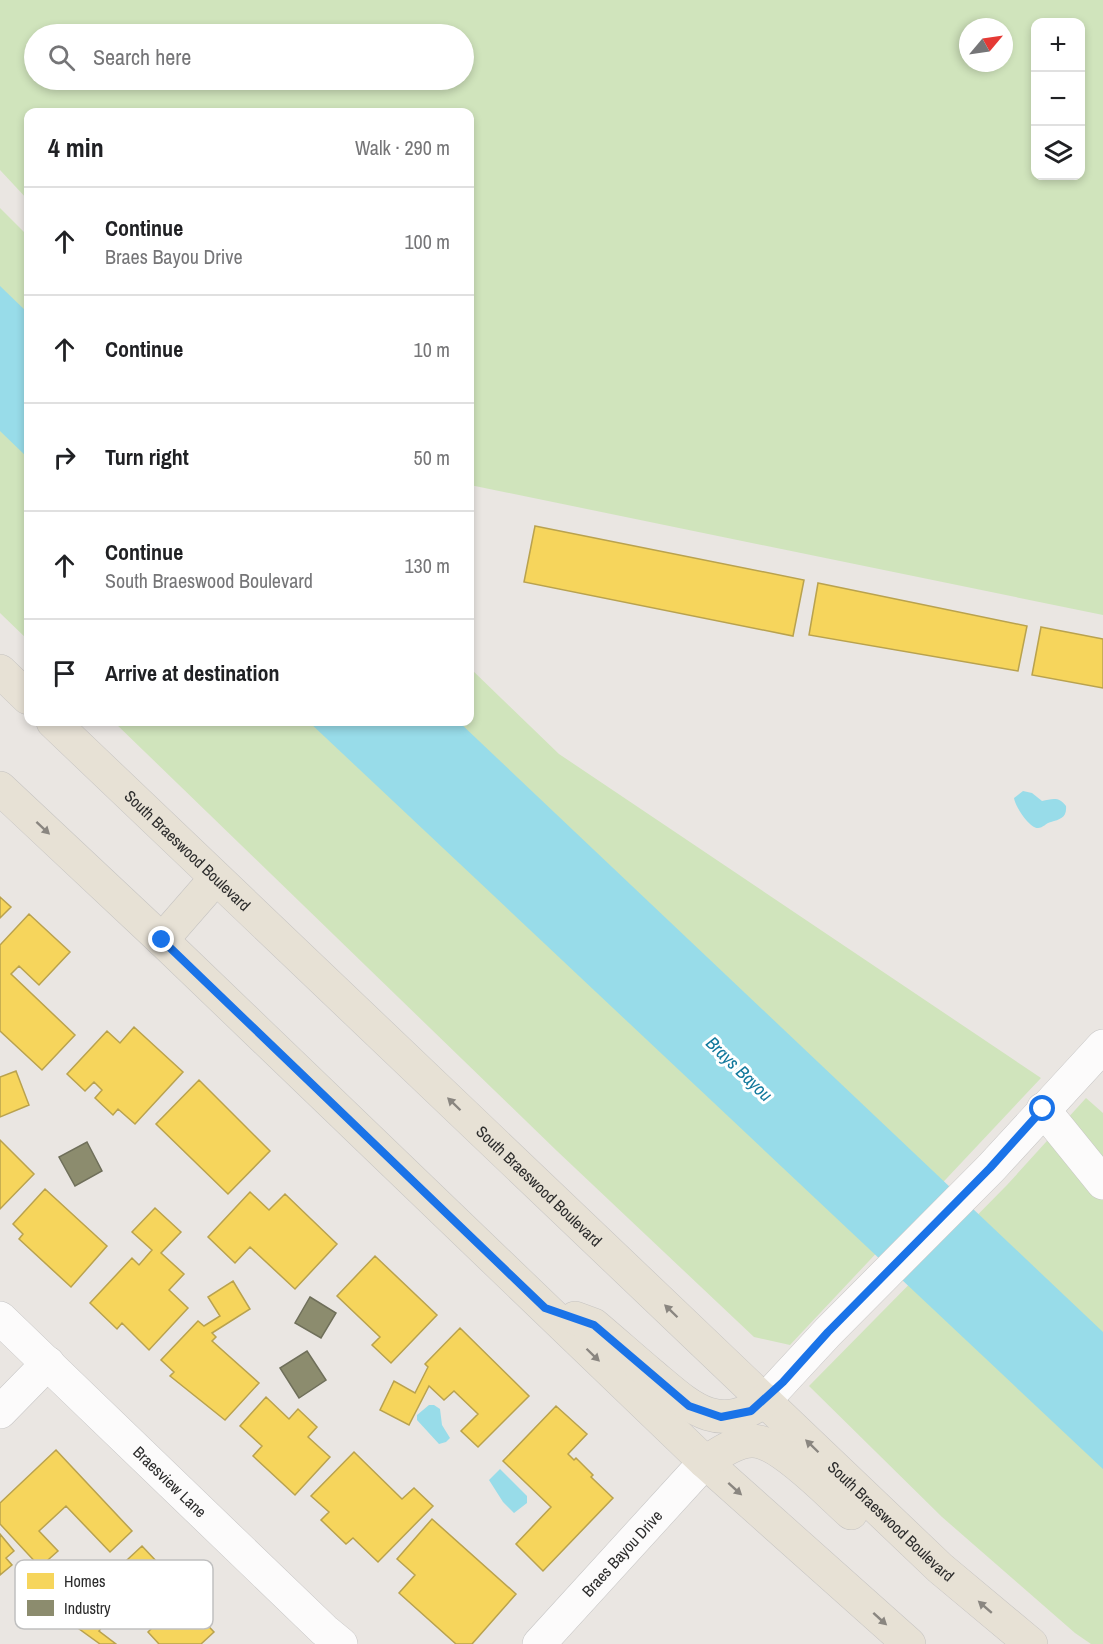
<!DOCTYPE html>
<html lang="en">
<head>
<meta charset="utf-8">
<style>
  body { margin:0; font-family:"Archivo Narrow",sans-serif; background:#f2f2f2; color:#202124 }
  .controls { position:absolute; right:18px; top:18px; display:grid; overflow:hidden; border-radius:12px; box-shadow:0 3px 9px #0003 }
  .controls button { width:54px; height:54px; display:grid; place-items:center; padding:0; border:0; border-bottom:2px solid #e0e0e0; background:#fff; color:#202124; font:30px sans-serif }
  .compass { position:absolute; left:959px; top:18px; width:54px; height:54px; border-radius:50%; background:#fff; box-shadow:0 3px 9px #0003; rotate:61deg }
  .stop { position:absolute; width:18px; height:18px; margin:-14px; border:4px solid #1a73e8; border-radius:50%; background:#fff }
  .stop.end { background:#1a73e8; border-color:#fff; box-shadow:0 2px 6px #0008 }
  .list { margin:0; padding:0; list-style:none }
  h2 { display:flex; justify-content:space-between; align-items:center; height:78px; margin:0; padding:0 24px; font-size:26px }
  h2 small { font-size:20px; font-weight:400; color:#757577 }
  .list li { display:grid; grid-template-columns:39px 1fr auto; gap:18px; align-items:center; box-sizing:border-box; height:108px; padding:0 24px; border-top:2px solid #e0e0e0 }
  .list b { display:block; font-size:22px; white-space:nowrap }
  .list p { margin:0; font-size:20px; white-space:nowrap; color:#757577 }
  .list em { font-size:20px; font-style:normal; color:#757577 }
  .icon { flex:none; width:33px; height:33px; fill:none; stroke:currentColor; stroke-width:2; stroke-linecap:round; stroke-linejoin:round }
  .map { position:relative; flex:none; width:1103px; height:1644px; overflow:hidden }
  .search { position:absolute; background:#fff; box-shadow:0 3px 9px #0003; left:24px; top:24px; width:450px; height:66px; display:flex; align-items:center; gap:15px; box-sizing:border-box; padding:0 21px; border-radius:33px; color:#757577; font-size:22px }
  .panel { position:absolute; background:#fff; box-shadow:0 3px 9px #0003; left:24px; top:108px; width:450px; height:618px; border-radius:12px }
  .map>svg:first-child { display:block }
  .green { fill:#d0e4bc; fill-rule:evenodd }
  .water { fill:#98dce9 }
  .homes { fill:#f6d55c; stroke:#b9a24e; stroke-width:1.5 }
  .industry { fill:#8c8c6e; stroke:#6f6f5a; stroke-width:1.5 }
  .lines { fill:none; stroke-linecap:round; stroke-linejoin:round }
  .minor-casing { stroke:#c6c5c5; stroke-width:34 }
  .major-casing { stroke:#c6c4c2; stroke-width:34 }
  .minor { stroke:#fcfbfb; stroke-width:33 }
  .major { stroke:#e7e1d5; stroke-width:33 }
  .oneway { fill:#8a8680 }
  .route { stroke:#1a73e8; stroke-width:8 }
  .labels { text-anchor:middle; stroke-width:6; stroke-linejoin:round; paint-order:stroke }
  .street-label { font-size:16px; fill:#2c2c2c; stroke:#fff }
  .water-label { font-size:18px; font-style:italic; fill:#11789c; stroke:#fff }
  .key { fill:#fff; stroke:#c0c0c0; stroke-width:1.5 }
  .key-label { font-size:16px; fill:#2c2c2c }
</style>
</head>
<body>
<div class="map">
<svg width="1103" height="1644" viewBox="0 0 1103 1644">
  <rect width="100%" height="100%" fill="#eae6e2"/>
  <path class="green" d="M0,0H1103V615L470,485V112H28V200L0,170ZM1036,22H1080V176H1036ZM968,27H1004V63H968ZM464,34V80H34V34Z
    M0,208L28,236V640L0,613Z
    M470,668L559,754L1041,1078L790,1345L754,1337L557,1151L114,722H470Z
    M1086,1098L1103,1113V1644H1091L1075,1633L942,1517L809,1386L1007,1185Z"/>
  <path class="water" d="M0,286L28,313V458L0,431Z
    M309,722H459L1103,1332V1469Z
    M1023,791L1032,793L1042,801C1052,799 1059,796 1066,806C1067,818 1060,819 1051,822C1046,823 1043,828 1038,828C1029,828 1015,806 1014,798Z
    M429,1405H434L440,1409L442,1425L450,1438L446,1442L439,1444L417,1420V1415Z
    M500,1469L527,1496V1503L514,1513L503,1502L489,1480Z"/>
  <path class="homes" d="M535,526L804,580L793,636L524,582Z
    M818,583L1027,626L1018,671L809,635Z
    M1041,627L1103,639V688L1032,675Z
    M0,897L11,907L0,918Z
    M29,914L70,952L39,985L19,966L11,974L75,1035L42,1070L0,1031V945Z
    M134,1027L183,1072L135,1124L118,1109L113,1115L95,1098L102,1090L94,1082L85,1091L67,1074L107,1031L120,1043Z
    M16,1071L29,1105L0,1117V1077Z
    M199,1080L270,1151L228,1194L156,1124Z
    M0,1140L34,1174L0,1209Z
    M45,1189L107,1246L71,1287L19,1239L23,1234L13,1224Z
    M250,1192L269,1210L285,1194L337,1244L295,1289L250,1247L235,1263L208,1237Z
    M155,1208L181,1232L161,1253L184,1274L169,1290L188,1308L149,1350L122,1323L117,1329L90,1303L132,1258L139,1265L152,1250L132,1232Z
    M375,1256L437,1315L391,1363L372,1345L380,1337L337,1296Z
    M233,1281L250,1309L212,1333L216,1337L212,1341L259,1383L225,1420L170,1376L174,1372L161,1360L198,1321L204,1326L220,1316L208,1297Z
    M460,1328L529,1396L478,1447L461,1431L478,1414L454,1391L444,1400L429,1386L409,1425L380,1410L394,1381L415,1393L428,1367L425,1364Z
    M266,1397L289,1419L298,1409L317,1427L308,1437L330,1457L295,1495L253,1456L262,1446L240,1426Z
    M556,1406L587,1434L568,1454L574,1460L576,1458L593,1475L591,1477L613,1498L543,1571L516,1544L551,1507L503,1461Z
    M56,1450L132,1531L110,1552L66,1506L39,1531L58,1551L40,1567L0,1524V1503Z
    M354,1452L402,1499L414,1488L433,1506L378,1562L353,1538L346,1544L321,1520L329,1512L311,1496Z
    M432,1519L516,1594L472,1644H456L399,1593L415,1575L397,1559Z
    M0,1534L14,1551L6,1558L12,1565L0,1575Z
    M142,1546L158,1563L153,1568L214,1632L201,1644H159L148,1632L162,1618L152,1607L165,1596L150,1579L146,1583L151,1588L123,1614L98,1587Z
    M88,1599L111,1615L99,1631L116,1644H100L71,1623Z"/>
  <path class="industry" d="M87,1142L102,1171L75,1186L59,1157Z
    M310,1297L336,1313L321,1338L295,1323Z
    M307,1351L326,1380L299,1398L280,1368Z"/>
  <g class="lines">
    <defs>
      <g id="minor">
        <path d="M1043,1109L1103,1183"/>
        <path id="s1" d="M0,1318L324,1630L341,1644"/>
        <path d="M765,1400L828,1332L991,1168L1103,1046"/>
        <path d="M0,1412L48,1363"/>
        <path id="s2" d="M539,1644L705,1462"/>
      </g>
      <g id="major">
        <path d="M0,671L28,698"/>
        <path id="s3" d="M53,722L940,1568L1031,1644"/>
        <path d="M0,788L162,940L705,1462L909,1644"/>
        <path d="M162,940L216,878"/>
        <path d="M575,1318L594,1325C613,1341 632,1358 651,1374C688,1405 718,1437 765,1400"/>
        <path d="M705,1462C719,1454 734,1442 751,1441C779,1439 830,1495 851,1513"/>
      </g>
    </defs>
    <use href="#minor" class="minor-casing"/>
    <use href="#major" class="major-casing"/>
    <use href="#minor" class="minor"/>
    <use href="#major" class="major"/>
  </g>
  <defs><path id="oneway-solid" d="M-6-.8H1V-3.2L6.5 0L1 3.2V.8H-6Z" transform="scale(1.5)"/></defs>
  <g class="oneway">
    <use href="#oneway-solid" transform="translate(43 828) rotate(43)"/>
    <use href="#oneway-solid" transform="translate(454 1104) rotate(-136)"/>
    <use href="#oneway-solid" transform="translate(671 1311) rotate(-136)"/>
    <use href="#oneway-solid" transform="translate(593 1355) rotate(44)"/>
    <use href="#oneway-solid" transform="translate(812 1446) rotate(-136)"/>
    <use href="#oneway-solid" transform="translate(735 1489) rotate(42)"/>
    <use href="#oneway-solid" transform="translate(985 1607) rotate(-139)"/>
    <use href="#oneway-solid" transform="translate(880 1619) rotate(42)"/>
  </g>
  <g class="lines">
    <path class="route" d="M162,940L545,1308L594,1325L689,1406L721,1417L751,1411L783,1382L828,1332L990,1168L1043,1109"/>
  </g>
  <g class="labels">
    <g class="street-label">
      <text dy="6" stroke="none"><textPath href="#s3" startOffset="186">South Braeswood Boulevard</textPath></text>
      <text dy="6" stroke="none"><textPath href="#s3" startOffset="672">South Braeswood Boulevard</textPath></text>
      <text dy="6" stroke="none"><textPath href="#s1" startOffset="236">Braesview Lane</textPath></text>
      <text dy="6" stroke="none"><textPath href="#s3" startOffset="1158">South Braeswood Boulevard</textPath></text>
      <text dy="6" stroke="none"><textPath href="#s2" startOffset="123">Braes Bayou Drive</textPath></text>
    </g>
    <g class="water-label">
      <text transform="translate(739 1069) rotate(44)" y="6">Brays Bayou</text>
    </g>
  </g>
  <rect x="15" y="1560" width="198" height="69" rx="9" class="key"/>
  <rect x="27" y="1573" width="27" height="16" fill="#f6d55c"/>
  <rect x="27" y="1600" width="27" height="16" fill="#8c8c6e"/>
  <g class="key-label">
    <text x="64" y="1587">Homes</text>
    <text x="64" y="1614">Industry</text>
  </g>
</svg>
<div class="controls">
<button>+</button>
<button>−</button>
<button><svg class="icon" aria-label="layers" viewBox="0 0 24 24"><path d="M12 4l9 5-9 5-9-5zM3 14l9 5 9-5"/></svg></button>
</div>
<svg class="compass" viewBox="-18 -18 36 36"><path d="M0-13l5 13h-10z" fill="#e53935"/><path d="M0 13l5-13h-10z" fill="#757577"/></svg>
<div class="stop" style="left:1043px;top:1109px"></div>
<div class="stop end" style="left:162px;top:940px"></div>
<div class="search"><svg class="icon" aria-label="search" viewBox="0 0 24 24"><circle cx="10" cy="10" r="6"/><path d="M15 15l6 6"/></svg>Search here</div>
<section class="panel">
<h2>4 min<small>Walk · 290 m</small></h2>
<ul class="list">
<li><svg class="icon" aria-label="ahead" viewBox="0 0 24 24"><path d="M12 20V5M6 11l6-6 6 6"/></svg><div><b>Continue</b><p>Braes Bayou Drive</p></div><em>100 m</em></li>
<li><svg class="icon" aria-label="ahead" viewBox="0 0 24 24"><path d="M12 20V5M6 11l6-6 6 6"/></svg><div><b>Continue</b></div><em>10 m</em></li>
<li><svg class="icon" aria-label="right" viewBox="0 0 24 24"><path d="M7 20v-9h11M14 6l5 5-5 5"/></svg><div><b>Turn right</b></div><em>50 m</em></li>
<li><svg class="icon" aria-label="ahead" viewBox="0 0 24 24"><path d="M12 20V5M6 11l6-6 6 6"/></svg><div><b>Continue</b><p>South Braeswood Boulevard</p></div><em>130 m</em></li>
<li><svg class="icon" aria-label="arrive" viewBox="0 0 24 24"><path d="M6 21V4h12l-3 4 3 4H6"/></svg><div><b>Arrive at destination</b></div></li>
</ul>
</section>
</div>
</body>
</html>
